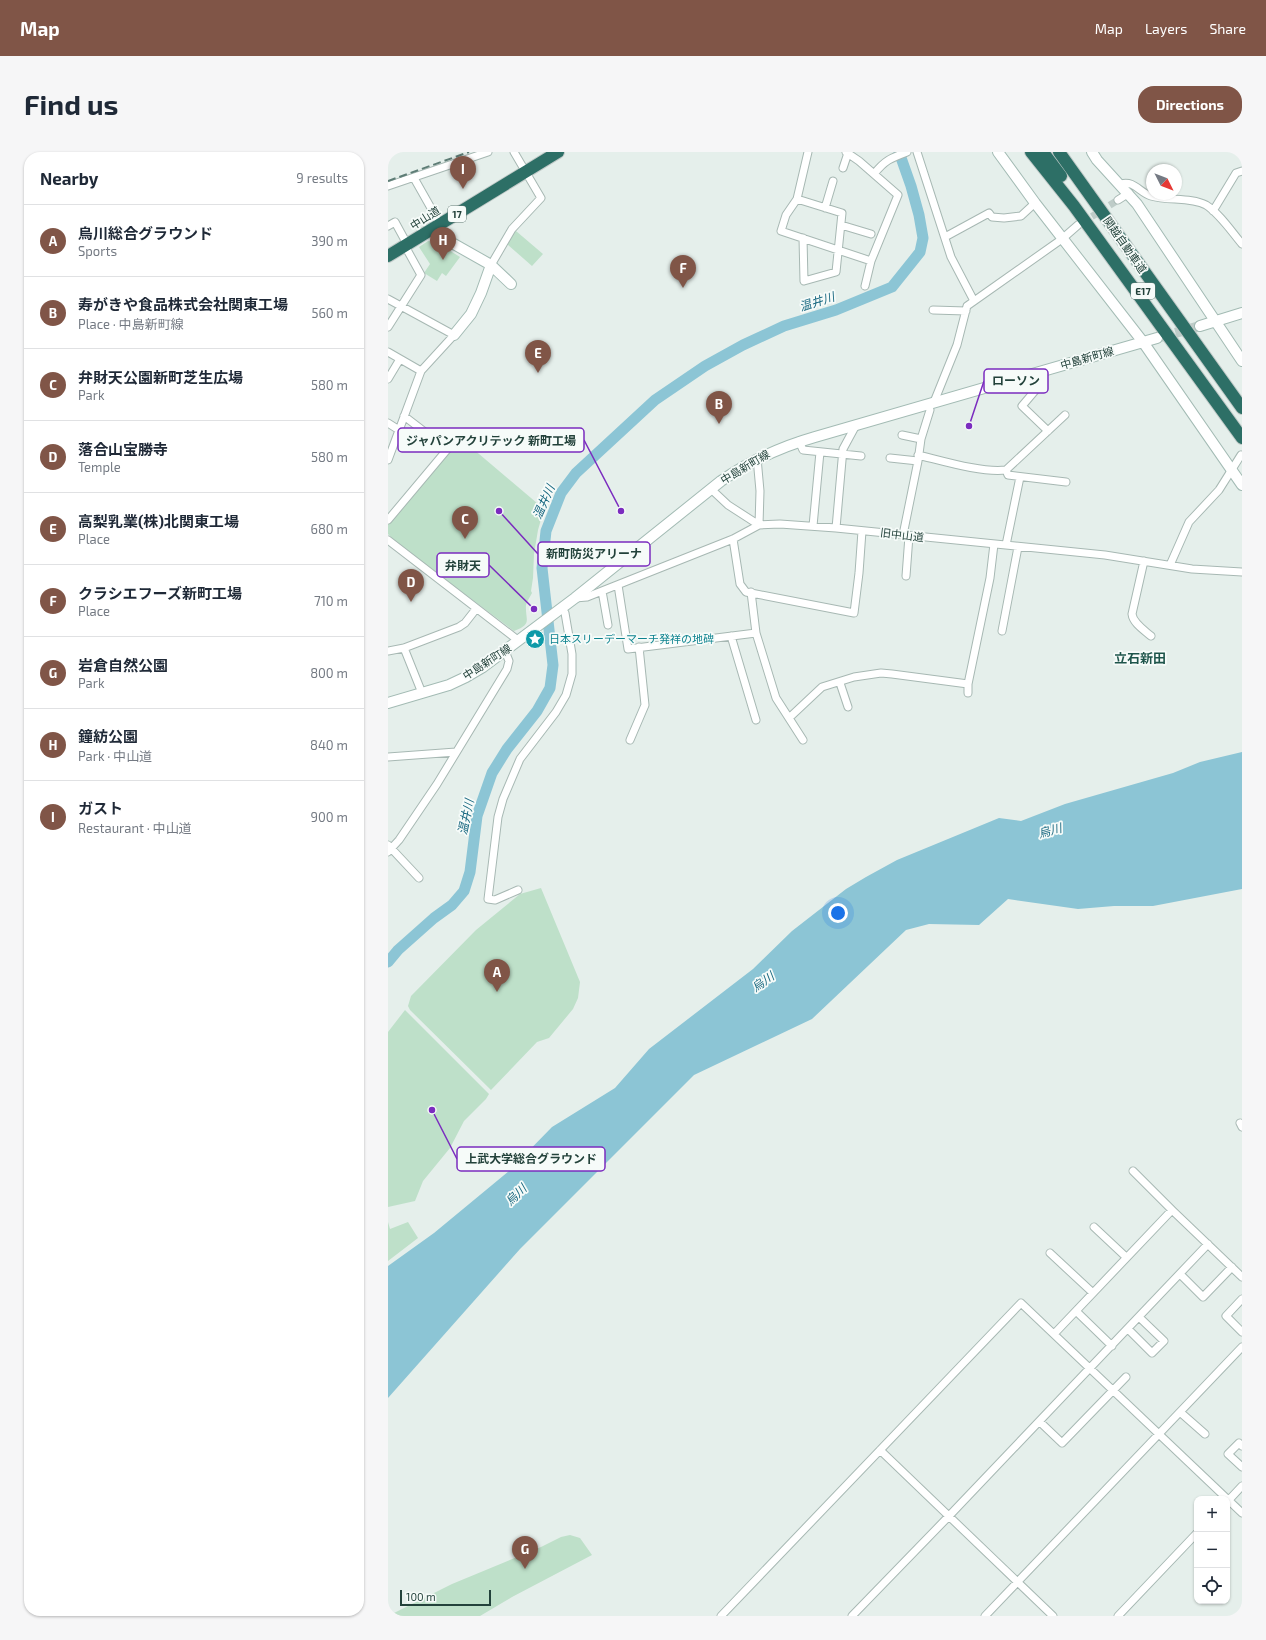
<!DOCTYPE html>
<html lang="en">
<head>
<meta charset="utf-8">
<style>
  body { margin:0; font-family:"Exo 2","Noto Sans JP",sans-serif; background:#f6f6f7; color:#1f2937 }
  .controls { position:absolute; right:12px; bottom:12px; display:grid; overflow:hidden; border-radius:8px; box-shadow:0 1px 3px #0004 }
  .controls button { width:36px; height:36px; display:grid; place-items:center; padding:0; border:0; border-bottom:1px solid #e0e1e3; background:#fff; color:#1f2937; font:20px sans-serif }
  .compass { position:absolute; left:758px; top:12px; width:36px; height:36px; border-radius:50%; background:#fff; box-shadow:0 1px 3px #0004; rotate:132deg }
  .scale { position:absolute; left:12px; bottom:10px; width:91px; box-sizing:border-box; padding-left:4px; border:2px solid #23423b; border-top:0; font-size:11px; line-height:14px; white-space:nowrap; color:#23423b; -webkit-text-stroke:3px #f6fbf9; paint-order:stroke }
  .you { position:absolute; left:450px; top:761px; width:14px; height:14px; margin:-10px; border:3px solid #fff; border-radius:50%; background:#1a73e8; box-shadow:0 0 0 6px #1a73e833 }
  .badge { display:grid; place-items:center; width:26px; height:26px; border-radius:50%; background:#805547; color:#fff; font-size:13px; font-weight:700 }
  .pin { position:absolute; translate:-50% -33px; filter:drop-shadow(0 1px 2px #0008) }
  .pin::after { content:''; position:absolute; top:21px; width:14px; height:12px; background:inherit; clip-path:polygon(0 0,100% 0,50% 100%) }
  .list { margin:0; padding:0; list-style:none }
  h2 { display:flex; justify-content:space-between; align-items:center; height:52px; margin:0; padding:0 16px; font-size:17px }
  h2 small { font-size:13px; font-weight:400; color:#747a83 }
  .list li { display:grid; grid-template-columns:26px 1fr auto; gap:12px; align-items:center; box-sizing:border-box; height:72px; padding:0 16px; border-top:1px solid #e0e1e3 }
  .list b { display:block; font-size:15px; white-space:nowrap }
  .list p { margin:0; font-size:13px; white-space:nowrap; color:#747a83 }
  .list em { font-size:13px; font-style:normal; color:#747a83 }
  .icon { flex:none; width:22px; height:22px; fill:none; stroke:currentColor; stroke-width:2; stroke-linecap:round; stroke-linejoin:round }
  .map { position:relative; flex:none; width:854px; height:1464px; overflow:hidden; border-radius:16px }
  header { display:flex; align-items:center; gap:24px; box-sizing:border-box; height:56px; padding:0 20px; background:#805547; color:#fff }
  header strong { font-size:19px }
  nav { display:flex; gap:22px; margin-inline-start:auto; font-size:14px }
  .intro { display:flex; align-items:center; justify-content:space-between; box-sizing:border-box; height:96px; padding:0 24px }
  h1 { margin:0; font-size:28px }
  .button { padding:10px 18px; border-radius:16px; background:#805547; color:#fff; font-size:14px; font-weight:700 }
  main { display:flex; gap:24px; padding:0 24px }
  aside { flex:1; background:#fff; border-radius:16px; box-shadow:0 1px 3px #0004 }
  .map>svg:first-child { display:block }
  .green { fill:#bee0c9 }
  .water { fill:#8cc5d5 }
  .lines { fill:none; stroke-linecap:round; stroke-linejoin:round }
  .river { stroke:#8cc5d5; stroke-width:11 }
  .street-tunnel { stroke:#beccc8; stroke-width:7; stroke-dasharray:7 3.5; stroke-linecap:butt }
  .secondary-tunnel { stroke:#beccc8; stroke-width:10; stroke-dasharray:10 5; stroke-linecap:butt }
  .street-casing { stroke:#a7b8b3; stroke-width:9 }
  .secondary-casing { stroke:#a3bbb4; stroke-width:12 }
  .highway-casing { stroke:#c1cac8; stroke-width:14 }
  .street { stroke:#fff; stroke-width:7 }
  .secondary { stroke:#fff; stroke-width:10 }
  .highway { stroke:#2d6f66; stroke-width:12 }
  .rail { stroke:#5e7d76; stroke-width:2; stroke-dasharray:8 4; stroke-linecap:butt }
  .labels { text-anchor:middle; stroke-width:3.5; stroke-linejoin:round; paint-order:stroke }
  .shield { fill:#f6fbf9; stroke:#627a74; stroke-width:1 }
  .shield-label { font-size:10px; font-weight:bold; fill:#23423b }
  .street-label { font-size:11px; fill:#23423b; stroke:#f6fbf9 }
  .culture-label { font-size:11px; fill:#0d838f; stroke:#f6fbf9; text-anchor:start }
  .water-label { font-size:12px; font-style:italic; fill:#1a6981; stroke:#f6fbf9 }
  .quarter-label { font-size:13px; font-weight:bold; fill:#1e554b; stroke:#f6fbf9 }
  .leader { fill:none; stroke:#7b2cbf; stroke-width:1.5 }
  .callout-dot { fill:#7b2cbf; stroke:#f6fbf9; stroke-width:1.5 }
  .callout { fill:#f6fbf9; stroke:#7b2cbf; stroke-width:1.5 }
  .callout-label { font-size:12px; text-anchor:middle; font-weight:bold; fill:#23423b }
</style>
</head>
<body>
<header>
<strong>Map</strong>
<nav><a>Map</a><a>Layers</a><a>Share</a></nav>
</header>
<div class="intro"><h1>Find us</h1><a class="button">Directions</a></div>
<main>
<aside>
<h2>Nearby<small>9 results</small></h2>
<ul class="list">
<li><span class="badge">A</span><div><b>烏川総合グラウンド</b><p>Sports</p></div><em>390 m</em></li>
<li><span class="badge">B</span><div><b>寿がきや食品株式会社関東工場</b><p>Place · 中島新町線</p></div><em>560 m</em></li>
<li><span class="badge">C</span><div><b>弁財天公園新町芝生広場</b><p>Park</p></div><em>580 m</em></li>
<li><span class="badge">D</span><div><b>落合山宝勝寺</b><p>Temple</p></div><em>580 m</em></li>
<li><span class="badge">E</span><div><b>高梨乳業(株)北関東工場</b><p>Place</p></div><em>680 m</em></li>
<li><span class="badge">F</span><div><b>クラシエフーズ新町工場</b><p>Place</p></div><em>710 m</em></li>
<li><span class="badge">G</span><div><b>岩倉自然公園</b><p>Park</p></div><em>800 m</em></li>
<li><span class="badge">H</span><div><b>鐘紡公園</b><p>Park · 中山道</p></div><em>840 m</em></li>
<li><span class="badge">I</span><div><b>ガスト</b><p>Restaurant · 中山道</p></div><em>900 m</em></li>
</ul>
</aside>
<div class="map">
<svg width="854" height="1464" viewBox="0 0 854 1464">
  <rect width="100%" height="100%" fill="#e5efeb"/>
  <path class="green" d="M126,79H128L155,102L144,114L119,92Z
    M40,89L48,90L72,105L58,124L54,121L49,129L36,121L42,112L31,95Z
    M71,285L156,357L150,378L146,402L145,426L143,439L144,441C142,445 139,449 138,453C137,468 145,472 126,479L10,392L0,382V371Z
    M153,736L192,830L190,846L185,857L161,886L149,890L103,938L22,858L20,854L23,844L88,778L132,742Z
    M17,858L101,942L98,947L76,969L62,996L35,1029L27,1049L0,1055V880Z
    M0,1070L2,1077L20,1070L30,1086L0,1109Z
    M182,1383L192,1386L204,1403L124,1445L92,1464H0L64,1432L153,1395L173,1385Z"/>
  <path class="water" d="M854,600V737L765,754H726L690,757L620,747L591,773L541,772L518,778L424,867L306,923L132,1097L0,1246V1114L46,1081L121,1019L164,975L227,936L261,897L365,817L404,779L458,737L478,725L509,708L611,666L633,669L677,652L785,621L812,610Z"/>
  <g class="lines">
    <path class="river" d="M0,810L10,798L46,766L64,753L76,739L82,720L89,664L104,621L119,597L149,559L162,536L165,513L154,416L158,379L173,341L188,321L267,248L317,214L355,193L396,174L448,158L504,135L532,100L535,86L531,63L523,34L511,0"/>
    <path class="street-tunnel" d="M695,70L730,48"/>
    <path class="secondary-tunnel" d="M773,185L812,174"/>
    <defs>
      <path id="street" d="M420,0L409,47L398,63L393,79L483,109
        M458,0L471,9L510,43L483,109L477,134
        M529,0L563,105L586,149
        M455,16L460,1
        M486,22C497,8 503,6 519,0
        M26,26L52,72
        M733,32C746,28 752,41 763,44C780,49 803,45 818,53C832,62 843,79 854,92
        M0,34L100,0
        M409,47L454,61L448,120L416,129L415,86
        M730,48L741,41
        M437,56L445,29
        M825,59L848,21L854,19
        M453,73L483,82
        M0,74L7,70L19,92
        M557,85L601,61L604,65L616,66L633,64L647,51
        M103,113L124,77L153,46L126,0
        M0,147L66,183L33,219L0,308
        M545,158L578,159
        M0,175L33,123L17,94
        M0,200L33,219
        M646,221L651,234L634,254L660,279
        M0,227L12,207
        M546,250L569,193L579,154L674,87L690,73
        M16,264L59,297
        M0,271L11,278
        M514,283L533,287
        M411,289L415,298L473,304
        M530,303C555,309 594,321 618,318L677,263
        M502,306L530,309
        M618,318L620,323L678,330
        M323,337L340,353L371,373L372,339L369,306
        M0,368L68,287
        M425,374L432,300
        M448,376L455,297L468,273
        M515,383L530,309L533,287L542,258L540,252
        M345,387L352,432L358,440L466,461L471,421L474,379
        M0,388L131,489
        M618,393L632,325
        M756,409L744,462C745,471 756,478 763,484
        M782,413L801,370L831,338L853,303
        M518,424L521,384
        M230,433L240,497L368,481
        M214,439L220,473
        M363,440L368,481L388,546L415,588
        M187,446L199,445L214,439L345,387L371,373L392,372L448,376L717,403L804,417L854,420
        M614,479L630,395
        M343,484L368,568
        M16,496L34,541
        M0,499L16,496L71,475L77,471L88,457
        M452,531L460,555
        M580,541V532L602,426L606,392
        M401,566L434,535L466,525L493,521L504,522L580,532
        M242,588L257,553L251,495
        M0,605L68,600
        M0,693L31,726
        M0,700L11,688L49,632L119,517L121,509L117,499
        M130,738L107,748L100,747L110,665L115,647L132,607L168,560L178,543L184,522V502L177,461L173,456
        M852,971L854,975
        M745,1019L784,1058
        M706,1075L738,1105
        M662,1101L705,1141
        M792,1122L815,1145L844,1115
        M854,1147L838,1164L854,1180
        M689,1160L724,1194
        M740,1177L764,1201L776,1189L751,1165
        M666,1182L784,1058L854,1125
        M792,1260L817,1282
        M652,1270L674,1291L738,1225
        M854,1294L851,1291L840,1302L854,1315
        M492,1298L665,1464
        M839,1350L854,1334
        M333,1464L633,1151L854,1361
        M464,1464L561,1364L820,1092
        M597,1464L854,1195
        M730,1464L809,1381"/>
      <path id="secondary" d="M610,0L647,51L755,190L854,333
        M704,0L709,8L749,52L854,209
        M45,77L50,83L103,113L123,132
        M812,174L854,161
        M66,183L83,162L93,141L103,113
        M0,551L61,533L78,525L95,515L187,446L333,329C362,309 392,295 427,285L769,186"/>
      <path id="highway" d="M643,0L686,54L854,286
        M655,0L673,24
        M671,0L854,256
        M0,104L170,0"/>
    </defs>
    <use href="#street" class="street-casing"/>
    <use href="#secondary" class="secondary-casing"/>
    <use href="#highway" class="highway-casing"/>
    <use href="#street" class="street"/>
    <use href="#secondary" class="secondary"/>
    <use href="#highway" class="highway"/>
    <path class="rail" d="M0,29L81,0"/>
  </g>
  <defs>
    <symbol id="sight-disc" viewBox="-11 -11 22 22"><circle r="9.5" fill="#0f9aa8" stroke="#f6fbf9"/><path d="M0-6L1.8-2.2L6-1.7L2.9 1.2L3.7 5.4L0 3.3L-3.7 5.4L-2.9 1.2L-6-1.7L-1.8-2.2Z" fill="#fff"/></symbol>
  </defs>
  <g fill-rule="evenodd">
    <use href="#sight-disc" x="136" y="476" width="22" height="22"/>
  </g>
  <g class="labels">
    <g class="shield">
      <rect x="60" y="54" width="18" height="16" rx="3"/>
      <rect x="743" y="131" width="24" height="16" rx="3"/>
    </g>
    <g class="shield-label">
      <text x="69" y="66">17</text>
      <text x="755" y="143">E17</text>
    </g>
    <g class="street-label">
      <text transform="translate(37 66) rotate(-32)" y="4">中山道</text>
      <text transform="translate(737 93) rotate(55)" y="4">関越自動車道</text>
      <text transform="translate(699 206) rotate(-16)" y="4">中島新町線</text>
      <text transform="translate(357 315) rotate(-31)" y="4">中島新町線</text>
      <text transform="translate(514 383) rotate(7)" y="4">旧中山道</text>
      <text transform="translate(99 510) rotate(-33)" y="4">中島新町線</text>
    </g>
    <g class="culture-label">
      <text x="161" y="491">日本スリーデーマーチ発祥の地碑</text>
    </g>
    <g class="water-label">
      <text transform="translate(429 150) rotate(-18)" y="4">温井川</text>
      <text transform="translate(156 350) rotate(-66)" y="4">温井川</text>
      <text transform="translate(78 665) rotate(-78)" y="4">温井川</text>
      <text transform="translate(662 679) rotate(-15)" y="4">烏川</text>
      <text transform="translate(375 830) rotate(-35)" y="4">烏川</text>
      <text transform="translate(128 1043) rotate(-44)" y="4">烏川</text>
    </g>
    <g class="quarter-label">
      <text x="752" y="511">立石新田</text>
    </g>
  </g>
  <path class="leader" d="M581 274L596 229M233 359L196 288M111 359L150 402M146 457L101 413M44 958L69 1007"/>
  <g class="callout-dot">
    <circle cx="581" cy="274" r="4"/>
    <circle cx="233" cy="359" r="4"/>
    <circle cx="111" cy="359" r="4"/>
    <circle cx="146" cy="457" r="4"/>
    <circle cx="44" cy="958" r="4"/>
  </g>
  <g class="callout">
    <rect x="596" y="217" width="64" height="24" rx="4"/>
    <rect x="10" y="276" width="186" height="24" rx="4"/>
    <rect x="150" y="390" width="112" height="24" rx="4"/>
    <rect x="49" y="401" width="52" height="24" rx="4"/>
    <rect x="69" y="995" width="148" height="24" rx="4"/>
  </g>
  <g class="callout-label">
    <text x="628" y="233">ローソン</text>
    <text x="103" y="293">ジャパンアクリテック 新町工場</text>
    <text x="206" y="406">新町防災アリーナ</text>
    <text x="75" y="418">弁財天</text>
    <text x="143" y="1011">上武大学総合グラウンド</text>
  </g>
</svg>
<div class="controls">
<button>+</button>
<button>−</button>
<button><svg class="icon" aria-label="locate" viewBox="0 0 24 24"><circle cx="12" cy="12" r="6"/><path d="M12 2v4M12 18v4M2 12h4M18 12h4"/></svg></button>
</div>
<svg class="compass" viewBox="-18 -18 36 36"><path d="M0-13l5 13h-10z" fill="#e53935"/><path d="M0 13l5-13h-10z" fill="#747a83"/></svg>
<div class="scale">100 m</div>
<div class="you"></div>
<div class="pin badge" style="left:109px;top:840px">A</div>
<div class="pin badge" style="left:331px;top:272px">B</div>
<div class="pin badge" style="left:77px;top:387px">C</div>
<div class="pin badge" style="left:23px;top:450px">D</div>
<div class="pin badge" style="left:150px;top:221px">E</div>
<div class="pin badge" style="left:295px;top:136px">F</div>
<div class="pin badge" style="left:137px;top:1417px">G</div>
<div class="pin badge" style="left:55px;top:108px">H</div>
<div class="pin badge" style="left:75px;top:37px">I</div>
</div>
</main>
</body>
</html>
